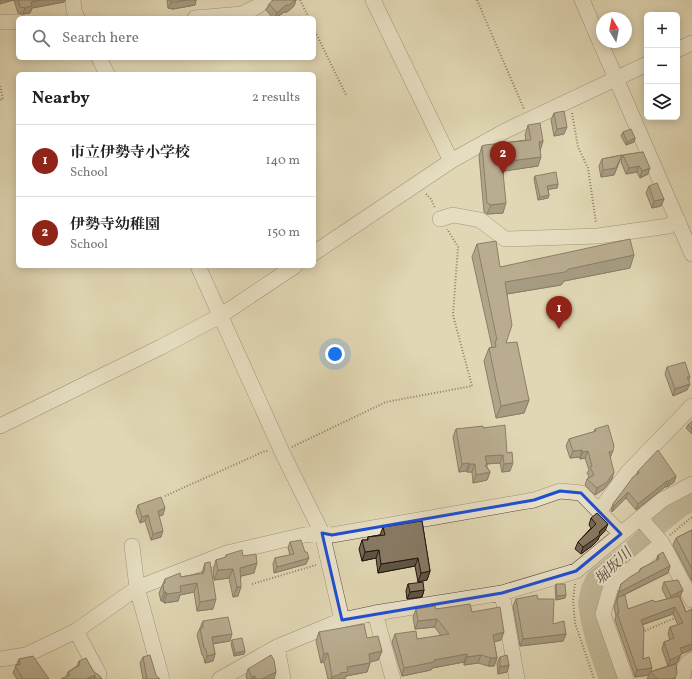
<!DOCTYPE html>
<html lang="en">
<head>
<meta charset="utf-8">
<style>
  body { margin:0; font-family:Vollkorn,"Noto Serif JP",serif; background:#f6f6f6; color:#202124 }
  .controls { position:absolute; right:12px; top:12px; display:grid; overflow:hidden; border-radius:6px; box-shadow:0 2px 10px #0003 }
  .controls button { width:36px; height:36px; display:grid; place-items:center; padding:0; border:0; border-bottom:1px solid #e0e0e0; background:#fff; color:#202124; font:20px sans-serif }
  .compass { position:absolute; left:596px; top:12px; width:36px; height:36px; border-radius:50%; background:#fff; box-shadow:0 2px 10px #0003; rotate:350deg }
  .you { position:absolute; left:335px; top:354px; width:14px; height:14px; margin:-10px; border:3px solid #fff; border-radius:50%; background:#1a73e8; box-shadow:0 0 0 6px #1a73e833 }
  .badge { display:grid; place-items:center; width:26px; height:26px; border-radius:50%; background:#8f2418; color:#fff; font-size:13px; font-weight:700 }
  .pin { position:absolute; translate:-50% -33px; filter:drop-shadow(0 1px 2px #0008) }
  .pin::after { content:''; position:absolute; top:21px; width:14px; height:12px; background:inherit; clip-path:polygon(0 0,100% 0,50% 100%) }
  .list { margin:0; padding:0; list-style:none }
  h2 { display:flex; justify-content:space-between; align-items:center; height:52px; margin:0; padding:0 16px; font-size:17px }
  h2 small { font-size:13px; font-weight:400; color:#757577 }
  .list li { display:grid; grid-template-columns:26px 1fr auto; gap:12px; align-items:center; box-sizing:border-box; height:72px; padding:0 16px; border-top:1px solid #e0e0e0 }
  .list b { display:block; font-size:15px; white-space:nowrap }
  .list p { margin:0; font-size:13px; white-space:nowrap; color:#757577 }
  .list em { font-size:13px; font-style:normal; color:#757577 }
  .icon { flex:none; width:22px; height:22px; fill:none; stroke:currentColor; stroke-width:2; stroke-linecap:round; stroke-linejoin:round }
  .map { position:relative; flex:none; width:692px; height:679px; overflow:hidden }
  .search { position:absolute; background:#fff; box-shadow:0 2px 10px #0003; left:16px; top:16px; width:300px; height:44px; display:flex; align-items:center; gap:10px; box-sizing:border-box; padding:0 14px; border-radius:6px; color:#757577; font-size:15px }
  .panel { position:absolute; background:#fff; box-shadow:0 2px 10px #0003; left:16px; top:72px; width:300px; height:196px; border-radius:6px }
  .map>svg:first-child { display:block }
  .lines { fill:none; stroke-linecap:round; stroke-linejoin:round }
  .river { stroke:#a1957b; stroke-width:20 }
  .minor-casing { stroke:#544536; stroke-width:16 }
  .path { stroke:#25140c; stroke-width:2; stroke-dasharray:1 2; stroke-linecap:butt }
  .minor { stroke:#ece5ce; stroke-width:15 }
  .wall { fill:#746855; stroke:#25140c; fill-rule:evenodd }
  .shaded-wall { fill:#5e5545; stroke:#25140c }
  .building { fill:#877963; stroke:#25140c }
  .marked { fill:none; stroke:#1d4ed8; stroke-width:3; stroke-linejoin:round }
  .labels { text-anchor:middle; stroke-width:4; stroke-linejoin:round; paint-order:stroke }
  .water-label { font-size:15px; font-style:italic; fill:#574838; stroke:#ece5ce }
</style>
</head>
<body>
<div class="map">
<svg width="692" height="679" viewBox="0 0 692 679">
  <rect width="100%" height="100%" fill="#e1d7b4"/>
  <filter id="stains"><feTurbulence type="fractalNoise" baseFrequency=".005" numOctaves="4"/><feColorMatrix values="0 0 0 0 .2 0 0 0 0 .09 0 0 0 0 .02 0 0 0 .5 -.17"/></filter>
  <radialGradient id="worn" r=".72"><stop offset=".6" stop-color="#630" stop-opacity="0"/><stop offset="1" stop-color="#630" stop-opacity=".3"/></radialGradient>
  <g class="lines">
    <path class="river" d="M609,679L596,641L591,621L588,603L591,589L596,579L632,550L662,522L681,507L692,501"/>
    <defs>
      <path id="minor" d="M73,0L74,11L77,18
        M373,0L451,161
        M582,0L692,254
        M195,18L242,14L258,6L264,0
        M0,22H18
        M677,50L692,43
        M99,58L107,74
        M440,219L453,215L480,220L505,239L598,236L668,226L678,220
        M314,253L451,161L505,131L647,64
        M198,266L282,452L322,533L342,620
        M0,426L161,347L220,316L295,266
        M599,511L628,472L692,406
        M640,518L662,543L692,600
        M132,546L137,588L162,679
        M502,593L517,679
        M375,613L393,679
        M76,631L99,674
        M277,647L283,679
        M0,659L26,655L76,631L137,588L227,553L304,535L322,533L332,535L534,500L560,491L581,493L621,534
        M220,679L277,647L342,620L375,613L502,593L576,571L662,500L692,484
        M626,679L603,614L611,586L662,543
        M683,679C683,671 684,664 692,660"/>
    </defs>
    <use href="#minor" class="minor-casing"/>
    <path class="path" d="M300,0L309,18
      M477,0L524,109
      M314,29L346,95
      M0,86L3,99L0,100
      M572,113L578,147L588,168L596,223
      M426,194L431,199L435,208
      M292,447L386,402L472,386L453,315L458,247L447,229
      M165,496L265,451H269
      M670,535L692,517
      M252,584L316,565
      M575,584L573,600L575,623L594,679
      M642,632L677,617"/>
    <use href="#minor" class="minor"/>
  </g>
  <path class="wall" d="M14,0H65L64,2L32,8L30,13L23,14L18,13Z
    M167,0H196L195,5L173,9L168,8Z
    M273,0H296L294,6L287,12H284L276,18H273L266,10L269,4Z
    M554,113L564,134L554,136L551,120Z
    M528,125L543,141L540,150L538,166L503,171V213L487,214L484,212L479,156L482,146L526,140L525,135Z
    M623,132L635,138L634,142L626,145L621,136Z
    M643,152L648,174L640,178L637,172L626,174L621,162L623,155Z
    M622,155L614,175L601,177L599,166L602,159Z
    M535,176L558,184L557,188L548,189L549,195L548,198L538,200L534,179Z
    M649,186L664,199L661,206L652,208L646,193Z
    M477,244L500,267L630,268L564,281L561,285L507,294L506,343L529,400L524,413L496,418L484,361L489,348L492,347L472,257Z
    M667,367L690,377L689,380L687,390L673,396L665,374Z
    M692,421V434L686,428L688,425Z
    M483,428L507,453L510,471L502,472L500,463L487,464V467L490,472L487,480L473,483L472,472H467L466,471L459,472L453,437L456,429Z
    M595,429L610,458L612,479L604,489L595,495L585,485L587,479L589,477L587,473L589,470L585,458L580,459V457L570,458L566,446L569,439L594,432Z
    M638,471L676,476L674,482L667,487H665L636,510L626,498L612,512L611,510L613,504L636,475Z
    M138,505L163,515L159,516L161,537L151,540L145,521L140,523L136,512Z
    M591,518L605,531L599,537L598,540L593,545L581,554L575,549L578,542L591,528L589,525Z
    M422,521L430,571L427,580L418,582L415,566L378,573L376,558L362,561L359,549L362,540H367L368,537L380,535L383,527Z
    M692,530V581L673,545L676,538Z
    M290,542L305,552L306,564L274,573L273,564L275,558L290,555L288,548Z
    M226,555L243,556L254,573L241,576L238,596L233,597L229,578L214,580L213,570L216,560L225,558Z
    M658,555L670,566L668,573L622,596L628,609L667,599L662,589L664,582L680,597L686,612L681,654L679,659L677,663L671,665L675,679H647L649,675L635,677L615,620L616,616L614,607L621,584L639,572L640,569L656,561ZM673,614L678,625L670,627L668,634L670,640L664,642L662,649L668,666L650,672L643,659L642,625Z
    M205,563L213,609L197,611L194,592L180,595L178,601L164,603L163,601H161L159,593L165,579L181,577L202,573Z
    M408,584L424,590L422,597L407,599L406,591Z
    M556,584L565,598L556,600L555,588Z
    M516,599H538L553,624L566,634L563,641L520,646L513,606Z
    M416,609H436L472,612L501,640L494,642L497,658L494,666H488L478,663L464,665V662L432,668L431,670L402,676L392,642L395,634L417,639L441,636L435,627L415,629L413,617Z
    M203,621L230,641L213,644L215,654L213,661L205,663L203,655H202L197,635Z
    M319,632L367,638L382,651L378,660L370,662L367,672L346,676L345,679H328L324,662L321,663L316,641Z
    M232,640L245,651L244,654L234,656L231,644Z
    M143,657L156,675L160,679H143L140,663Z
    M500,657L509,665L507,672L498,674L497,663Z
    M19,659L49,679H17L13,673Z
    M79,661L94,672L102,679H61L66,677L68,672L77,666Z
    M248,669L274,679H247L246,676Z"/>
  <path class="shaded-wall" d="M0,0H14L0,4Z
    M41,0H65L64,2L32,8L30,13L23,14L25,8L31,2Z
    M186,0H196L195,5L173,9L168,8L171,2Z
    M295,0H296L294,6L287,12H284L276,18H275L277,13L286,5Z
    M567,127L564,134L554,136L557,129Z
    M635,138L634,142L626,145L627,142Z
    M543,141L540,151L539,142Z
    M622,155L614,175L601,177L603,170Z
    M541,157L538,166L498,172L502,162Z
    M639,166L637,172L626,174L629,168Z
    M650,168L648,174L640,178L642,171Z
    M558,184L557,188L546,190L547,186Z
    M549,195L548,198L538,200L540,197Z
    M664,199L661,206L652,208L654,201Z
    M506,203L503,213L487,214L491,205Z
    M634,255L630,268L564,281L561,285L500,295L505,282Z
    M690,384L687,390L673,396L675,389Z
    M529,400L524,413L496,418L501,406Z
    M582,450L580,457L570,458L573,451Z
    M588,451L585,458L580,459L583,452Z
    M613,451L610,458L609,452Z
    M503,455L500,463L482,464L485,456Z
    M469,463L466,471L459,472L462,464Z
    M513,463L510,471L502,472L504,464Z
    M470,464H475L472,472H467Z
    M490,472L487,480L473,483L476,475Z
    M614,472L612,479L604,489L595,495L597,488Z
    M676,476L674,482L667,487L669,481Z
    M667,481L665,487L636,510L638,504Z
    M628,492L626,498L612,512L614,506Z
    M165,508L163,515L156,517L158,511Z
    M148,515L145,521L140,523L142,517Z
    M608,524L605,531L599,537L598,540L593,545L581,554L583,547Z
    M163,531L161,537L151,540L153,534Z
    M379,550L376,558L362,561L365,552Z
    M309,558L306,564L274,573L277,567Z
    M418,558L415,566L378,573L381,564Z
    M257,563L254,573L237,577L240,568Z
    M670,566L668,573L617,598L619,592Z
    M233,569L229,578L214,580L218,570Z
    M430,571L427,580L418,582L421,573Z
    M197,583L194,592L180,595L178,601L164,603L167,594L180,586Z
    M237,587H241L238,596L233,597Z
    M424,590L422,597L407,599L410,592Z
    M683,590L680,597L668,603L671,596Z
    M164,592H166L163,601H161Z
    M566,595L565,598L556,600L557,596Z
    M216,599L213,609L197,611L200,602Z
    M675,607L673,614L638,626L641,620Z
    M437,619L435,627L415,629L418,621Z
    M504,632L501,640L490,643L493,635Z
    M232,634L230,641L209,644L212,637Z
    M566,634L563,641L520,646L523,639Z
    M692,644V650L681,654L679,659L677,663L668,666L670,660L680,648Z
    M245,651L244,654L234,656L235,653Z
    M382,651L378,660L366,663L369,654Z
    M328,653L324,662L321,663L324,654Z
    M215,654L213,661L205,663L207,656Z
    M467,654L464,662L432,668L431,670L402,676L404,668L434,660Z
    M481,655L478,663L464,665L467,657Z
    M491,658H497L494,666H488Z
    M370,663L367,672L346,676L345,679H331L332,677L347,667Z
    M509,665L507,672L498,674L500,667Z
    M652,668L649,675L635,677L637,670Z
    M276,672L274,679H262Z
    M95,675L94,679H86Z
    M255,676L254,679H251L252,677Z"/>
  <path class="building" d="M18,0H41L31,2L32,6L25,8L20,7Z
    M170,0H186L176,2H171Z
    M273,0H295L289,5H286L277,13L269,4Z
    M564,111L567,127L557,129L554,113Z
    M540,123L543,141L539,142L541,157L502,162L506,203L491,205L487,203L482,146L485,145L531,140L528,125Z
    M631,129L635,138L627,142L623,132Z
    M643,152L650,168L642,171L639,166L629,168L623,155Z
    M622,155L616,168L603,170L602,159Z
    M556,172L558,184L547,186L549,195L540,197L535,176Z
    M657,183L664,199L654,201L649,186Z
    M630,239L634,255L569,269L565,272L505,282L512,325L506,343L517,342L529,400L501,406L489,348L496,347L495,341L497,340L477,244L496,241L500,267Z
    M685,362L690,377H687L690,384L675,389L667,367Z
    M692,421V429L688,425Z
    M505,425L507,453L512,452L513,463L504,464L503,455L485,456L487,465H485L490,472L476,475L475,464H470L469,463L462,464L456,429L483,426V428Z
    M608,425L614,446L613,451L609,452L614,472L607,482L597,488L587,479L594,475L590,467L592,466L588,451L583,452L582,450L573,451L569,439L596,431L595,429Z
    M658,450L676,476L669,481H667L638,504L628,492L614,506L613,504L633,477L639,473L638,471Z
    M161,497L165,508L158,511L163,531L153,534L148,515L142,517L138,505Z
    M597,513L608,524L599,532L600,534L596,538L583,547L578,542L596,524L591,518Z
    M422,521L430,571L421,573L418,558L381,564L379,550L365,552L362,540H368V537L385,535L383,527Z
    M692,530V569L676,538Z
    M301,540L305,552H307L309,558L277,567L275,558L294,554L290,542Z
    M242,550L243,556L256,554L257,563L240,568L241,587H237L233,569L218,570L216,560L226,557V555Z
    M663,552L670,566L619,592L621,584L630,577L640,571V569L659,559L658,555Z
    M210,562L216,599L200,602L197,583L180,586L181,592L167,594L166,592H164L163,584L165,583V579L180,573L181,577L204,573L205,563Z
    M678,580L683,590L671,596L664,582Z
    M423,582L424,590L410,592L408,584Z
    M556,584H565L566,595L557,596Z
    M537,595L538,599H554L553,624L564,621L566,634L523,639L516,599Z
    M625,595L628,609L653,600L655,602L679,596L686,612L692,609V644L680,648L682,653L679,656L670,660L664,642L674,638L670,627L683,623L675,607L641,620L644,629L643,659L649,657L652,668L637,670L617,613H619L617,601L618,597Z
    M470,604L472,612L500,607L504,632L493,635L497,658H491L481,655L467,657V654L434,660V662L404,668L395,634L416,631L417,639L449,634L437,619L418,621L416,609L435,606L436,609Z
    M228,617L232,634L212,637L215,654L207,656L206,649L204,648L200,628H203V621Z
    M364,624L367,638L378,636L382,651L369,654L370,663L347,667L348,672L340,673L341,674L332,677L328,653L324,654L319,632Z
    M242,638L245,651L235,653L232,640Z
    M150,655L156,675L160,679H147L143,657Z
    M271,655L274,660L276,672L262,679H255V676L252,677L248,669Z
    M507,655L509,665L500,667V657Z
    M33,656L49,679H23L15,666L20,664L19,659Z
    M86,658L94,672L100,676L102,679H95V675L86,679H61L70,675L68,672L80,665L79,661Z
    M676,664L677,673L675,678L671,679H658L650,672Z"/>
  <path d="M0 0H692V679H0ZM560,491L581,493L621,534L576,571L502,593L342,620L322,533L332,535L534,500Z" fill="#e1d7b4" fill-opacity=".55" fill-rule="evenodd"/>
  <path class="marked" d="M560,491L581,493L621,534L576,571L502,593L342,620L322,533L332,535L534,500Z"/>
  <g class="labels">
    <g class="water-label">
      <text transform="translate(613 566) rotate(-44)" y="5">堀坂川</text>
    </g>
  </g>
  <rect width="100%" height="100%" filter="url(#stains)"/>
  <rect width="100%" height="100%" fill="url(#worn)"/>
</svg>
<div class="controls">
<button>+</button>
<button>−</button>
<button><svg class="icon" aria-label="layers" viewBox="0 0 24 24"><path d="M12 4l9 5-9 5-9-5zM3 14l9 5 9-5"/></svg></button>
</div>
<svg class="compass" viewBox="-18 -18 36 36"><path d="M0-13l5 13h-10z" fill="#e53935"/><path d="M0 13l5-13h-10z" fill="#757577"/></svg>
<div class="you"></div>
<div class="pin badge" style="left:559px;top:329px">1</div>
<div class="pin badge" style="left:503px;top:174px">2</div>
<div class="search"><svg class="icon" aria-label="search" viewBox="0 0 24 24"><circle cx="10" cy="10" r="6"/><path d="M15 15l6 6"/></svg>Search here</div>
<section class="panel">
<h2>Nearby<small>2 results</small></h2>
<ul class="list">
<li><span class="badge">1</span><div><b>市立伊勢寺小学校</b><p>School</p></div><em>140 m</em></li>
<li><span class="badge">2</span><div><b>伊勢寺幼稚園</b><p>School</p></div><em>150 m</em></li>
</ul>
</section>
</div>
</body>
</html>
